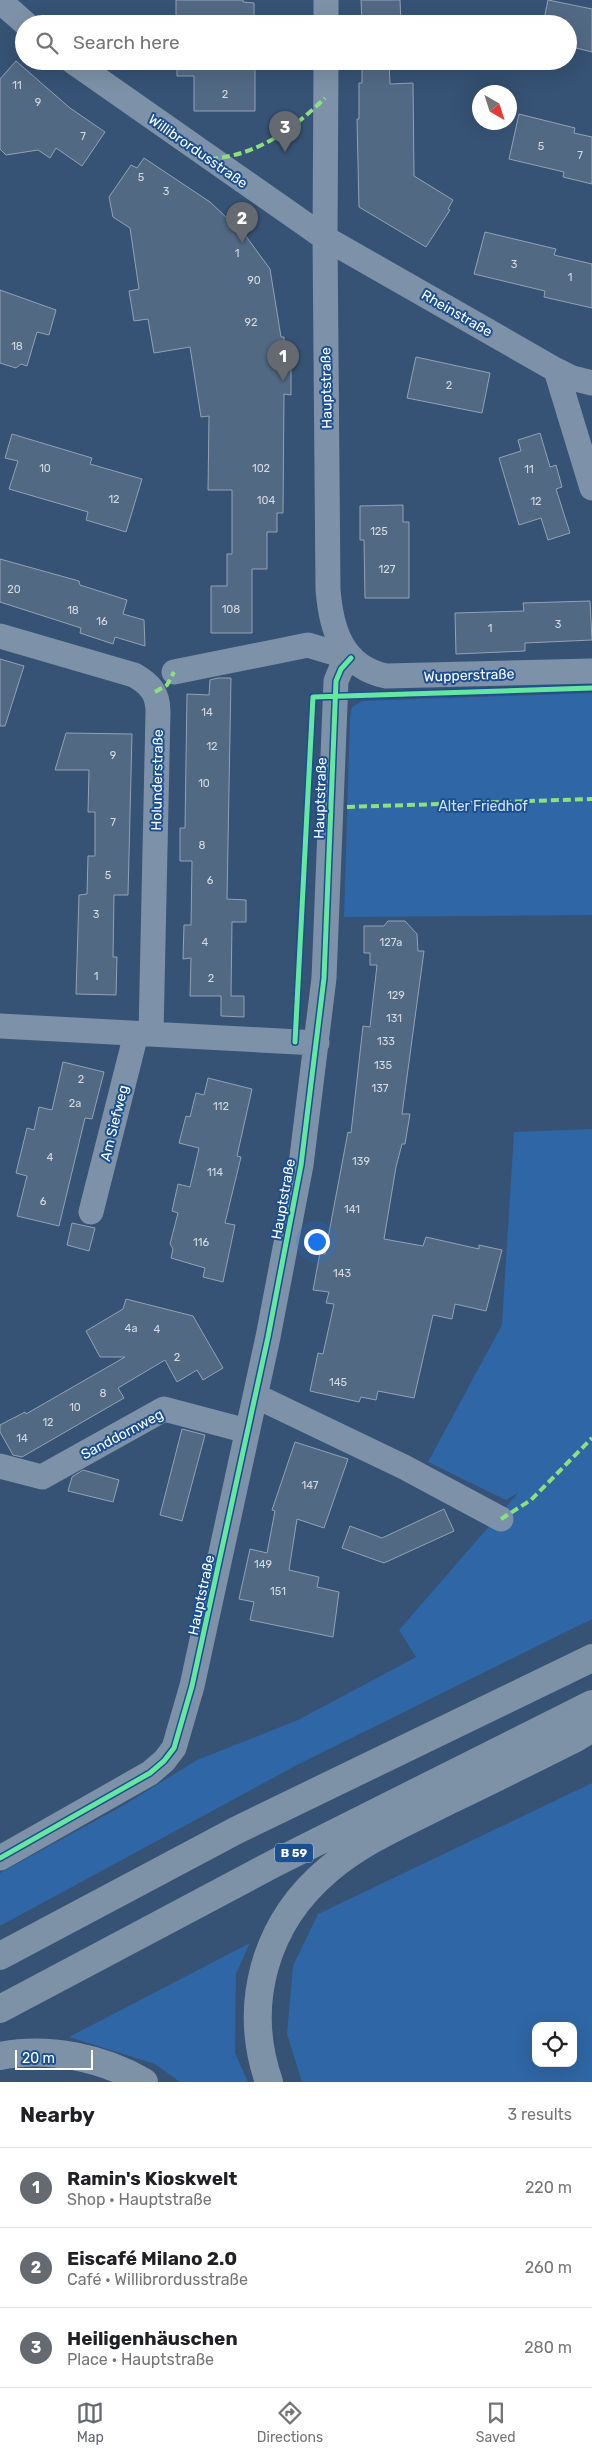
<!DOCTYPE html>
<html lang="en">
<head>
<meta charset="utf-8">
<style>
  body { margin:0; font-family:Rubik,sans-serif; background:#f2f2f2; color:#202124 }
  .controls { position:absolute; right:15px; bottom:15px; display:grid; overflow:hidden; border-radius:10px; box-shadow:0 5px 20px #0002 }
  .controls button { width:45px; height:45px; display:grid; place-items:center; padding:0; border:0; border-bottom:1px solid #e0e0e0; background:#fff; color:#202124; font:25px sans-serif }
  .compass { position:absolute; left:472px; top:85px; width:45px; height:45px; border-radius:50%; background:#fff; box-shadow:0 5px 20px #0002; rotate:141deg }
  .scale { position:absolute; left:15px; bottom:12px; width:78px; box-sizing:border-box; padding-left:5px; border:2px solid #fff; border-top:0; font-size:14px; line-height:18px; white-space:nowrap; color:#fff; -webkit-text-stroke:4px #1b4f8f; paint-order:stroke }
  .you { position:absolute; left:316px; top:1241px; width:18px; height:18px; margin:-12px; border:4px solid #fff; border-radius:50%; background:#1a73e8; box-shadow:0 0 0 8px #1a73e833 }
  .badge { display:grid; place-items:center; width:32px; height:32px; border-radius:50%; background:#656970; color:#fff; font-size:16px; font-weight:700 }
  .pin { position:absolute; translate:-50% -41px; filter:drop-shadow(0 1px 2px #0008) }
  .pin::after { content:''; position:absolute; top:26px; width:18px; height:15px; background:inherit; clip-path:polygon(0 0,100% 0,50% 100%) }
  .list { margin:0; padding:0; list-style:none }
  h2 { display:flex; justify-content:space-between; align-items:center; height:65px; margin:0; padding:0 20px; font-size:21px }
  h2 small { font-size:16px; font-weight:400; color:#757577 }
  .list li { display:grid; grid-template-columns:32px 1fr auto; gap:15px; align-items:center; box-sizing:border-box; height:80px; padding:0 20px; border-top:1px solid #e0e0e0 }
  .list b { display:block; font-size:19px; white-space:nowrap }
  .list p { margin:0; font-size:16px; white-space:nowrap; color:#757577 }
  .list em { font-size:16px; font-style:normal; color:#757577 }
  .icon { flex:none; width:28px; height:28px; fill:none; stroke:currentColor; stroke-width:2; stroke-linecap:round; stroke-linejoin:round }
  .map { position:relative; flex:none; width:592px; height:2082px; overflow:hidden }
  .search { position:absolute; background:#fff; box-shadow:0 5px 20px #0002; left:15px; right:15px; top:15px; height:55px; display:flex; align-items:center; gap:12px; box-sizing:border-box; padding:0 18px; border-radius:28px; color:#757577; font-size:19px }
  .sheet { height:305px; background:#fff }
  nav { display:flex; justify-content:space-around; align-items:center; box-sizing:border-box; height:70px; border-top:1px solid #e0e0e0; background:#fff; font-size:14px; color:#757577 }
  nav a { display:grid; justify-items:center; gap:2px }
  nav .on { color:#656970 }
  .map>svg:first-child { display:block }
  .green { fill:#2f66a5; fill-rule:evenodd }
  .building { fill:#526984; stroke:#92a2b6 }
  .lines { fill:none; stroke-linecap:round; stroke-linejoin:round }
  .minor { stroke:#7d92a8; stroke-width:25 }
  .highway { stroke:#7e92a7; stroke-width:28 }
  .quiet { stroke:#8de07e; stroke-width:4; stroke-dasharray:8 4; stroke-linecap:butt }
  .cycleway-casing { stroke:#1b4f8f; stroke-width:8 }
  .cycleway { stroke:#66e7a1; stroke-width:5 }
  .labels { text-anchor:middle; stroke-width:4; stroke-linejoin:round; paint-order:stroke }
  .number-label { font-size:11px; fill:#d4dae0 }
  .shield { fill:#1b4f8f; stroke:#bbcadd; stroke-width:1 }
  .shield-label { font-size:12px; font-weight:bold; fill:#fff }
  .street-label { font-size:14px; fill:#fff; stroke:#1b4f8f }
  .park-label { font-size:14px; fill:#cfe3fa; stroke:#1b4f8f }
</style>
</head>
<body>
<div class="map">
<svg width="592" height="2082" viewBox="0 0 592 2082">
  <rect width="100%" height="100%" fill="#365274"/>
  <path class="green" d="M592,693V915L344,917L350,717L352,707L362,701Z
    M592,1129V1619L295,1766L0,1926V1873L124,1805L197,1760L298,1720L416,1657L399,1630L518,1493L506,1500L428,1462L502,1325L514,1132Z
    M592,1783V2082H302L287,2034L293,1966L318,1914ZM536,2026H573V2063H536Z
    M250,1943L236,1974L235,2053L248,2082H180L155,2064L69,2037Z"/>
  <path class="building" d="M176,0H243V2L254,3V24H176Z
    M361,0H400L401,24H362Z
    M548,0L592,9V52L568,46V24H543Z
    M16,61L70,108L105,132L82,166L56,148L50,158L38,150L6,155L0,149V79Z
    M177,61H255V111H194V76H177Z
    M362,61H389L390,84L413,83L414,176L453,200L448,209L450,210L426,247L359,207L357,119H359V83H362Z
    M519,114L575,128L574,133L592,137V184L563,177L564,172L509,159Z
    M144,158L210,202L245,235L270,269L281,337H284L285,368H291V395L284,394L283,513H277V532H267V569H252V633H211V586H227V554H232V490H208L209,416L201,417L190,347L154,353L148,319L134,321L129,291L139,289L130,228L113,217L109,197L131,165L137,168Z
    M485,232L556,249L554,255L592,264V308L544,297L545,291L474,274Z
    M0,290L56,310L49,335L37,332L27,366L21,364L16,368L0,363Z
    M416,357L490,373L482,413L407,398Z
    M540,433L550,467L556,465L562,487L556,489L570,533L548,540L541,518L519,525L499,458L521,451L518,440Z
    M12,434L92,458L90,464L142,479L126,532L86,520L88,512L9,489L18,461L5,458Z
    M403,505V522H409V598H365L364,540H360V506Z
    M0,559L79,581L80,585L127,600L123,614L144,620L145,646L115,637L113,644L80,633L81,628L0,602Z
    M590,601L592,640L525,643V651L456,654L455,613L524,611L523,603Z
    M0,659L24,666L5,726H0Z
    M218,678H231L227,899L246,900V922H232L231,996H244V1017L221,1016V996H190L191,958L183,959L184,925H191L192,861H180V828H185L187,694L209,695L210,680Z
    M66,733L132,734L128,895H114L113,957H117L116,995L76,994L79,895L87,894L88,856H95V812H88L89,770H55Z
    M388,921H405L417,934L418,951H424L402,1114H410L405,1144H402L396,1167L384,1239L423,1246L426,1237L479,1249V1245L502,1250L486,1311L455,1304L452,1319L433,1315L414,1398L378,1391L376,1400L361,1397L359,1402L310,1391L318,1353L323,1354L334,1304L326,1303L329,1292L313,1290L320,1253L325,1254L348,1132L351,1133L363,1026L370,1027L377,965H370V953H364V926H384Z
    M63,1062L104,1072L92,1119L85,1118L59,1226L17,1216L27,1176L16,1173L27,1128L34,1130L39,1107L52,1110Z
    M208,1078L252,1089L237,1156L241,1157L225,1223L235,1225L223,1282L203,1277L205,1268L171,1258L173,1249L170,1244L178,1213L172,1211L178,1184L190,1187L199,1148L179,1143L186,1116L190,1117L196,1093L204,1095Z
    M72,1223L95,1228L89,1251L67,1245Z
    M126,1299L193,1316L223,1368L203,1380L197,1370L177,1382L165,1360L118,1388L124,1398L22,1457L13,1455L0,1432V1425L25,1412L26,1414L125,1357H100L86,1331L123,1309Z
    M182,1429L205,1435L182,1521L160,1515Z
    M295,1442L348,1459L324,1528L297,1519L289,1570L319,1577L317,1587L339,1592L333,1637L250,1620L254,1602L239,1599L250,1549L267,1553L275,1511L272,1510Z
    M83,1470L119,1480L113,1502L68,1491L72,1477Z
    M444,1509L454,1531L384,1563L342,1548L350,1526L382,1538Z"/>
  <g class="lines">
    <path class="minor" d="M0,1L26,24
      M326,24V0
      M72,61L325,238L556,370L572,378L592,383
      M326,61L325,238L328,589C331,629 342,667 386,676L592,671
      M556,370L592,488
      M0,636L134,675C150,684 158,693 158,712L151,1034
      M174,672L308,645L351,658
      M0,1026L317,1043
      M91,1212L136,1034
      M256,1396L404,1467L501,1519
      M0,1466L42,1477L164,1409L247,1431
      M0,1858L150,1773L164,1761L174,1748L192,1686L268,1337L301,1165L324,978L336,681L341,669L351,658"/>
    <path class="highway" d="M0,1956L237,1830L592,1658
      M0,2009L275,1863L592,1704
      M0,2056C48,2046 103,2058 144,2082
      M269,2082C242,2004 265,1923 328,1870C363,1840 409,1821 450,1800C492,1780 534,1759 576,1738L592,1728"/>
    <path class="quiet" d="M210,159C258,155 292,130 325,98
      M155,692L167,685L174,672
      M347,807L592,799
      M501,1519L531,1500L592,1438"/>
    <defs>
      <path id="cycleway" d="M295,1042L313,697L592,688
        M0,1858L150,1773L164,1761L174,1748L192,1686L268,1337L301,1165L324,978L336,681L341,669L351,658"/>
    </defs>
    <use href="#cycleway" class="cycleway-casing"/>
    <use href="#cycleway" class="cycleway"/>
  </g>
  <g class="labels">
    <g class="number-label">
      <text x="17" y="89">11</text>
      <text x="225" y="98">2</text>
      <text x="38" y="106">9</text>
      <text x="83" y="140">7</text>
      <text x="541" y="150">5</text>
      <text x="580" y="159">7</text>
      <text x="141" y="181">5</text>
      <text x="166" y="195">3</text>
      <text x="237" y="257">1</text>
      <text x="514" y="268">3</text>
      <text x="570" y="281">1</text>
      <text x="254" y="284">90</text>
      <text x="251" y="326">92</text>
      <text x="17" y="350">18</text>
      <text x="449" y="389">2</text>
      <text x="45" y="472">10</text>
      <text x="261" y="472">102</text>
      <text x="529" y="473">11</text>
      <text x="114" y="503">12</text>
      <text x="266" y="504">104</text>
      <text x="536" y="505">12</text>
      <text x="379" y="535">125</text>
      <text x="387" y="573">127</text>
      <text x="14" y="593">20</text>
      <text x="231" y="613">108</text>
      <text x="73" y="614">18</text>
      <text x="102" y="625">16</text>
      <text x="558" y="628">3</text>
      <text x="490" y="632">1</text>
      <text x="207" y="716">14</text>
      <text x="212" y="750">12</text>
      <text x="113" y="759">9</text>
      <text x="204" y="787">10</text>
      <text x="113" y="826">7</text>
      <text x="202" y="849">8</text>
      <text x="108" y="879">5</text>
      <text x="210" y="884">6</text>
      <text x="96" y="918">3</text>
      <text x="205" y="946">4</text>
      <text x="391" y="946">127a</text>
      <text x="96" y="980">1</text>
      <text x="211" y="982">2</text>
      <text x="396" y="999">129</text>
      <text x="394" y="1022">131</text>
      <text x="386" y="1045">133</text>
      <text x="383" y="1069">135</text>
      <text x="81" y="1083">2</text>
      <text x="380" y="1092">137</text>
      <text x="75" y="1107">2a</text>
      <text x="221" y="1110">112</text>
      <text x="50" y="1161">4</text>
      <text x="361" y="1165">139</text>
      <text x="215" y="1176">114</text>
      <text x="43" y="1205">6</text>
      <text x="352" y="1213">141</text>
      <text x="201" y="1246">116</text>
      <text x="342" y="1277">143</text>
      <text x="131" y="1332">4a</text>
      <text x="157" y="1333">4</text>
      <text x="177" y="1361">2</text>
      <text x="338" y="1386">145</text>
      <text x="103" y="1397">8</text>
      <text x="75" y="1411">10</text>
      <text x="48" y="1426">12</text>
      <text x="22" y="1442">14</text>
      <text x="310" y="1489">147</text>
      <text x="263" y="1568">149</text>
      <text x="278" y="1595">151</text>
    </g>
    <rect class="shield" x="275" y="1843.5" width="38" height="19" rx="4"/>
    <g class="shield-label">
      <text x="294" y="1857">B 59</text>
    </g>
    <g class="street-label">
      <text transform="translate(198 151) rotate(35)" y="5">Willibrordusstraße</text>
      <text transform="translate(457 313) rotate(30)" y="5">Rheinstraße</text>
      <text transform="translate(326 388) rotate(-91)" y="5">Hauptstraße</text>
      <text transform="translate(469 675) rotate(-2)" y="5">Wupperstraße</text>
      <text transform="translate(157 780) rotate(-89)" y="5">Holunderstraße</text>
      <text transform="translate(320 798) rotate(-88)" y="5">Hauptstraße</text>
      <text transform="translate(114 1123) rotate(-76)" y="5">Am Siefweg</text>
      <text transform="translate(283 1199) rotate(-80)" y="5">Hauptstraße</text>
      <text transform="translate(122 1434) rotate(-28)" y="5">Sanddornweg</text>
      <text transform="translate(201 1595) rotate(-78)" y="5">Hauptstraße</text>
    </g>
    <g class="park-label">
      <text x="483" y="811">Alter Friedhof</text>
    </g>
  </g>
</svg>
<div class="controls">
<button><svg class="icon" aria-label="locate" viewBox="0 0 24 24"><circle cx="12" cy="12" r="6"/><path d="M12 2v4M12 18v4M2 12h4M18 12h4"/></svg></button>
</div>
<svg class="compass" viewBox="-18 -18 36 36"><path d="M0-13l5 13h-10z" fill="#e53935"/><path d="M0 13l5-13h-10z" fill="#757577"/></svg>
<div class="scale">20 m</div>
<div class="you"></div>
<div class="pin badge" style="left:283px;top:381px">1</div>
<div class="pin badge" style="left:242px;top:243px">2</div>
<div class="pin badge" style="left:285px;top:152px">3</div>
<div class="search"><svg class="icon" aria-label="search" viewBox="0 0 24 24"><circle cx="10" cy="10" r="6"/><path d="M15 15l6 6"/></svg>Search here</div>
</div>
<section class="sheet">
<h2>Nearby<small>3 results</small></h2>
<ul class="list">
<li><span class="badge">1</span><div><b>Ramin's Kioskwelt</b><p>Shop · Hauptstraße</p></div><em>220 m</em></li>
<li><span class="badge">2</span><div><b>Eiscafé Milano 2.0</b><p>Café · Willibrordusstraße</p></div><em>260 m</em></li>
<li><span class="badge">3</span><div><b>Heiligenhäuschen</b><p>Place · Hauptstraße</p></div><em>280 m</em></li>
</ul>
</section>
<nav>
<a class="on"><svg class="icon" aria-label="map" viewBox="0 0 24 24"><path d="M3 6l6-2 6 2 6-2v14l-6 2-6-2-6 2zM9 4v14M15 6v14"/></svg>Map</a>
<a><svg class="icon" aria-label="directions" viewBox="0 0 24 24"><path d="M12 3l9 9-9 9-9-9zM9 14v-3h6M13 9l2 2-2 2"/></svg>Directions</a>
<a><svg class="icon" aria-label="saved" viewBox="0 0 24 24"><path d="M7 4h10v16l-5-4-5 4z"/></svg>Saved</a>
</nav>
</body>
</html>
